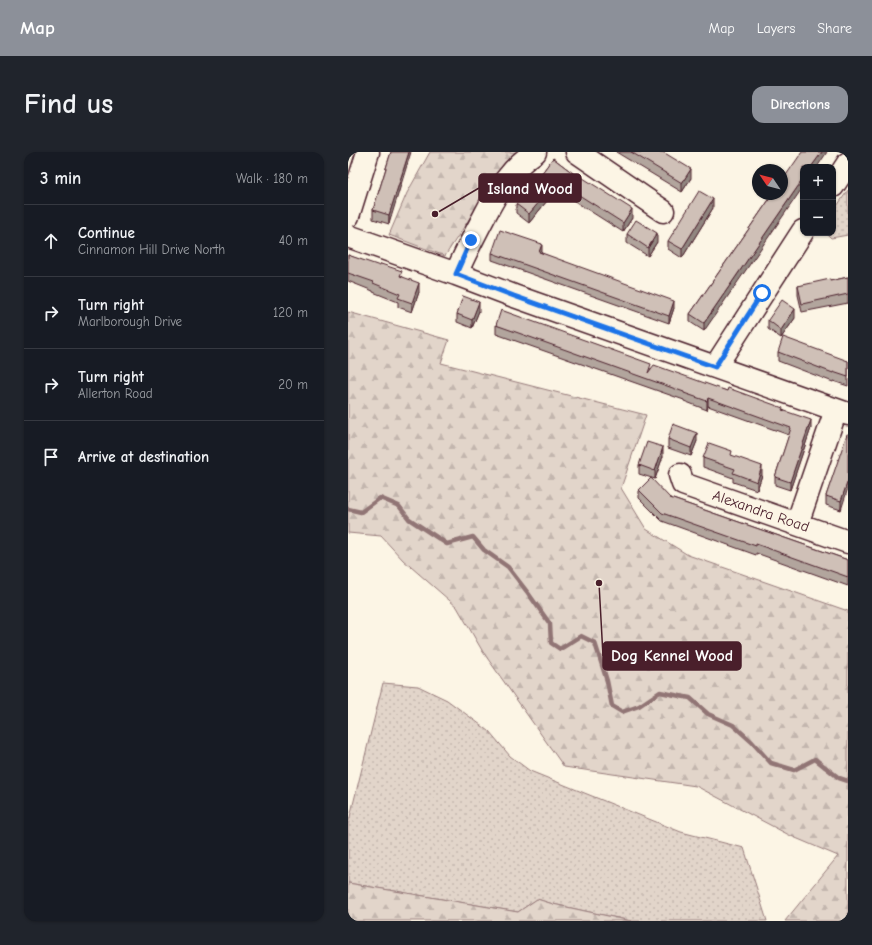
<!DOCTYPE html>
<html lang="en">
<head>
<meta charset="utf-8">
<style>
  body { margin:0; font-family:"Comic Neue",sans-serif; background:#20242c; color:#f1f3f6 }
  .controls { position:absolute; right:12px; top:12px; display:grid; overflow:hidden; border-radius:8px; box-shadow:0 1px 3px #0004 }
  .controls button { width:36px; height:36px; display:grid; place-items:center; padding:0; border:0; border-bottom:1px solid #363941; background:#171b24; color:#f1f3f6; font:20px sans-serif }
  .compass { position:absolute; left:404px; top:12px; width:36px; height:36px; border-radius:50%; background:#171b24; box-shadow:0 1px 3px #0004; rotate:305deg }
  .stop { position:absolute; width:12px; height:12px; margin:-9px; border:3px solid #1a73e8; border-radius:50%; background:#fff }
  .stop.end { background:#1a73e8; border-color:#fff; box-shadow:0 1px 4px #0008 }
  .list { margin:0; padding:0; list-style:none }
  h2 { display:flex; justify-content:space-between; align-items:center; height:52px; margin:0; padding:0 16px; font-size:17px }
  h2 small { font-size:13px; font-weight:400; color:#9ea1a6 }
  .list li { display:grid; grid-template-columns:26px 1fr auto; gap:12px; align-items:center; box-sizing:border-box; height:72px; padding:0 16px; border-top:1px solid #363941 }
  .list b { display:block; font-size:15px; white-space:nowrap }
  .list p { margin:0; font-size:13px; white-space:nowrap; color:#9ea1a6 }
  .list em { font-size:13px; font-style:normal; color:#9ea1a6 }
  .icon { flex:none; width:22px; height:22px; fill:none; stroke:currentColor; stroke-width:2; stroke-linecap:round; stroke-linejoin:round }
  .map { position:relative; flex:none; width:500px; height:769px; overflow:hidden; border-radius:12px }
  header { display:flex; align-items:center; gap:24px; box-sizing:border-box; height:56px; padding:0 20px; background:#8c9099; color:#fff }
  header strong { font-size:19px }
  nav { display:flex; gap:22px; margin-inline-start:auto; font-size:14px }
  .intro { display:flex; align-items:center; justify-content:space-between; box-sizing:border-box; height:96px; padding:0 24px }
  h1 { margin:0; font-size:28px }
  .button { padding:10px 18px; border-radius:12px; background:#8c9099; color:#fff; font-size:14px; font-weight:700 }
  main { display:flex; gap:24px; padding:0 24px }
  aside { flex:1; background:#171b24; border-radius:12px; box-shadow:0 1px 3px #0004 }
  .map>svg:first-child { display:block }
  .grass { fill:url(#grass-dots); stroke:#967a7a }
  .forest { fill:url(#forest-firs); stroke:#967a7a }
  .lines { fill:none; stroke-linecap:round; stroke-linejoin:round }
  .stream { stroke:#917474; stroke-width:4.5 }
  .minor-casing { stroke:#4a1f2b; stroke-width:25 }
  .minor { stroke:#fcf5e5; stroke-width:22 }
  .wall { fill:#b2a59d; stroke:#4a1f2b }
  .shaded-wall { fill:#918680; stroke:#4a1f2b }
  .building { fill:#cfc0b7; stroke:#4a1f2b }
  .route { stroke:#1a73e8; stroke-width:5 }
  .labels { text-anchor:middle; stroke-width:4; stroke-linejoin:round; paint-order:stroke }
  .street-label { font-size:15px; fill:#4a1f2b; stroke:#fcf5e5 }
  .leader { fill:none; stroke:#4a1f2b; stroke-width:1.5 }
  .callout-dot { fill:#4a1f2b; stroke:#fcf5e5; stroke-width:1.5 }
  .callout { fill:#4a1f2b; stroke:#4a1f2b; stroke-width:1.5 }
  .callout-label { font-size:16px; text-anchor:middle; font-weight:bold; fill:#fff }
</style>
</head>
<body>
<header>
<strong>Map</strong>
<nav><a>Map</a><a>Layers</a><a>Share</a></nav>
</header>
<div class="intro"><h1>Find us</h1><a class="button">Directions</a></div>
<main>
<aside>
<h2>3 min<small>Walk · 180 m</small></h2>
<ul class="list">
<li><svg class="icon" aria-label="ahead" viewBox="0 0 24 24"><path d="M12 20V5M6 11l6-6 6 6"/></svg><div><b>Continue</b><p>Cinnamon Hill Drive North</p></div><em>40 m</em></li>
<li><svg class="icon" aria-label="right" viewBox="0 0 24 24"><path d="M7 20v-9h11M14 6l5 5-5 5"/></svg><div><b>Turn right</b><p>Marlborough Drive</p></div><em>120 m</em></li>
<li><svg class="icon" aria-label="right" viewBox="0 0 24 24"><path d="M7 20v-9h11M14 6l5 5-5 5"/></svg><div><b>Turn right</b><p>Allerton Road</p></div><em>20 m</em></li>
<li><svg class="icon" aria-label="arrive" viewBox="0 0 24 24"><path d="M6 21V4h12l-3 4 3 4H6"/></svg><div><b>Arrive at destination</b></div></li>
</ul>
</aside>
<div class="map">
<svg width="500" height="769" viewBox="0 0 500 769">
  <defs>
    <pattern id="grass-dots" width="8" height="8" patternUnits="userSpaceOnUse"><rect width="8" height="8" fill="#e2d5ca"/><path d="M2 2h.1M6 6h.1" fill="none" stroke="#c3b6ae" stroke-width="1.8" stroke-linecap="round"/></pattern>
    <pattern id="forest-firs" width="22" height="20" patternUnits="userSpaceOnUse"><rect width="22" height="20" fill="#e2d5ca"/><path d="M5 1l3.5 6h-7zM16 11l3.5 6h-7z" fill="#c3b6ae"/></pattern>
  </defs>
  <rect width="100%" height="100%" fill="#fcf5e5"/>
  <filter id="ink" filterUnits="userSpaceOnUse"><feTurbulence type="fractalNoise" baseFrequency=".025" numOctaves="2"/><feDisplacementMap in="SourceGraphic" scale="8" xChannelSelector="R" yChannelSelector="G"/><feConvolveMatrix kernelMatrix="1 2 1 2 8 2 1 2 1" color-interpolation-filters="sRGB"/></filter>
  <g filter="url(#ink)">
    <path class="grass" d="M500,38V83L483,86L478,81H485V60Z
      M35,531L70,534L99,548L141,579L162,604L182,619L333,680L396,696L419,769H283L205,752L189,747L170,760L0,731V673Z"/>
    <path class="forest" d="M82,0H173L140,38L97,104L41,83L59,41Z
      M0,160L101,188L93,211L298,263L273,336L298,377L340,403L500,459V769H437L490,704L443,684L348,634L216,615L135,500L109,455L55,408L33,384L0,381Z
      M0,731L170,760L189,747L205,752L283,769H0Z"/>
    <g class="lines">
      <path class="stream" d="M0,357L13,360L32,346L51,354L61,367L99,392L125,385L136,398L160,415L180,441L202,472L203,491L212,497L233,484L247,491L259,529L264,554L274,560L291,554L312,540L342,546L360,562L385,573L404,590L423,611L446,618L467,607L491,626L500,629"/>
      <defs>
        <path id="minor" d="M229,0L315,59
          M485,34L500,11
          M0,64L20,0
          M0,84L108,122L166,144L500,262
          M108,122C117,101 127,82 137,63C150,38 163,16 187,0
          M367,215L455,79
          M332,323L335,332L500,390
          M449,372L488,258"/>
      </defs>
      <use href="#minor" class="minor-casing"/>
      <use href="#minor" class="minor"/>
    </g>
    <path class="wall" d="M43,0L41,72L25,67V58Z
      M268,0H315L343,26L334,40Z
      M205,6L284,66L275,80L209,38L204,45L203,44L181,71L168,61V52L185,33Z
      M425,42L356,179L342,170V162Z
      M365,56L334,106L320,97V89Z
      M279,82L309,90L300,104L279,91Z
      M194,99L193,101L326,156L321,171L144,108V101Z
      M0,103L54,124L71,140L64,160L50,155V150L25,140V139L0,129Z
      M500,125V151L454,160L450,143V134L482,129Z
      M131,159L124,176L109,170V162Z
      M447,166L433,186L420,177V168Z
      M148,173L303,217L379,239L435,258L463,276L442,338L427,333V325L441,283L360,254L359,258L336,249V248L148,182Z
      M430,200L500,209V234L485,229V230L430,209Z
      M500,282L493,358L478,353V344Z
      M320,287L349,289L343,304L320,296Z
      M315,304L307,327L291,322V313Z
      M384,304L414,323L409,338L385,330V326L355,315V306Z
      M291,338L322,346L500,408V434L408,401V403L314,369L291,346Z"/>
    <path class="shaded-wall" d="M61,0H63L41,72V63Z
      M474,0H479L469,15H463Z
      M343,17V26L334,40V31Z
      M455,27V35L356,179V171Z
      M209,29V38L204,45V36Z
      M203,36V44L181,71V62Z
      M365,47V56L334,106V97Z
      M284,57V66L275,80V71Z
      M309,81V90L300,104V96Z
      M194,92V99L191,107V100Z
      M71,131V140L64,160V151Z
      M326,149V156L321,171V164Z
      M131,150V159L124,176V168Z
      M447,157V166L433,186V178Z
      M360,246V254L359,258V249Z
      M463,268V276L442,338V330Z
      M349,281V289L343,304V296Z
      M315,295V304L307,327V319Z
      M414,314V323L409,338V330Z
      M500,328V336L493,358V349Z"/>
    <path class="building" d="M43,0H61L41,63L25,58Z
      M283,0H315L343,17L334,31Z
      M454,0H474L463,15H455V27L356,171L342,162L425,42H434V29Z
      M205,6L234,28L235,26L284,57L275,71L209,29L204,36H203L181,62L168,52L184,32L185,33Z
      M351,39L365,47L334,97L320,89Z
      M288,68L309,81L300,96L279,82Z
      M152,78L194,92L191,100L326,149L321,164L144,101Z
      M0,103L32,114L33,112L54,119L52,124L71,131L64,151L50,146L52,142L25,131L26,130L0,121Z
      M500,125V142L454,152L450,134L482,127V129Z
      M115,144L131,150L124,168L109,162Z
      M434,148L447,157L433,178L420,168Z
      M153,158L303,212L300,221L306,213L379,239L380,236L435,256L434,258L463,268L442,330L427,325L443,276L360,246L359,249L336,241V240L148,173Z
      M435,185L500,209V225L485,220V221L430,200Z
      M325,272L349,281L343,296L320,287Z
      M499,282H500V328L493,349L478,344Z
      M299,290L315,295L307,319L291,313Z
      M361,291L384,299L383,303L414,314L409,330L385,321L387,317L355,306Z
      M303,326L322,346L500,408V425L408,392V394L314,361L291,338Z"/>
  </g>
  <g class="lines" filter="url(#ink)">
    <path class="route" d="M123,88L108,122L166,144L367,215L414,141"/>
  </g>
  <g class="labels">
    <g class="street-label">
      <text transform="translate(413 359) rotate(19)" y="5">Alexandra Road</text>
    </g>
  </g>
  <path class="leader" d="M87 62L131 36M251 431L255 504"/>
  <g class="callout-dot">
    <circle cx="87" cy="62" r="4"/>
    <circle cx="251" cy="431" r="4"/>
  </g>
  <g class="callout">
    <rect x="131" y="22" width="102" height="28" rx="4"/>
    <rect x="255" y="490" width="138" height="28" rx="4"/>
  </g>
  <g class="callout-label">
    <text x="182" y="42">Island Wood</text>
    <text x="324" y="509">Dog Kennel Wood</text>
  </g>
</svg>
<div class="controls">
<button>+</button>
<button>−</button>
</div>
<svg class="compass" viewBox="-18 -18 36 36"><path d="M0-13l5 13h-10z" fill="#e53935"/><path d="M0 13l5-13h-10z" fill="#9ea1a6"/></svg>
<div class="stop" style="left:414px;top:141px"></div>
<div class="stop end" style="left:123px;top:88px"></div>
</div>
</main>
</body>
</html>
